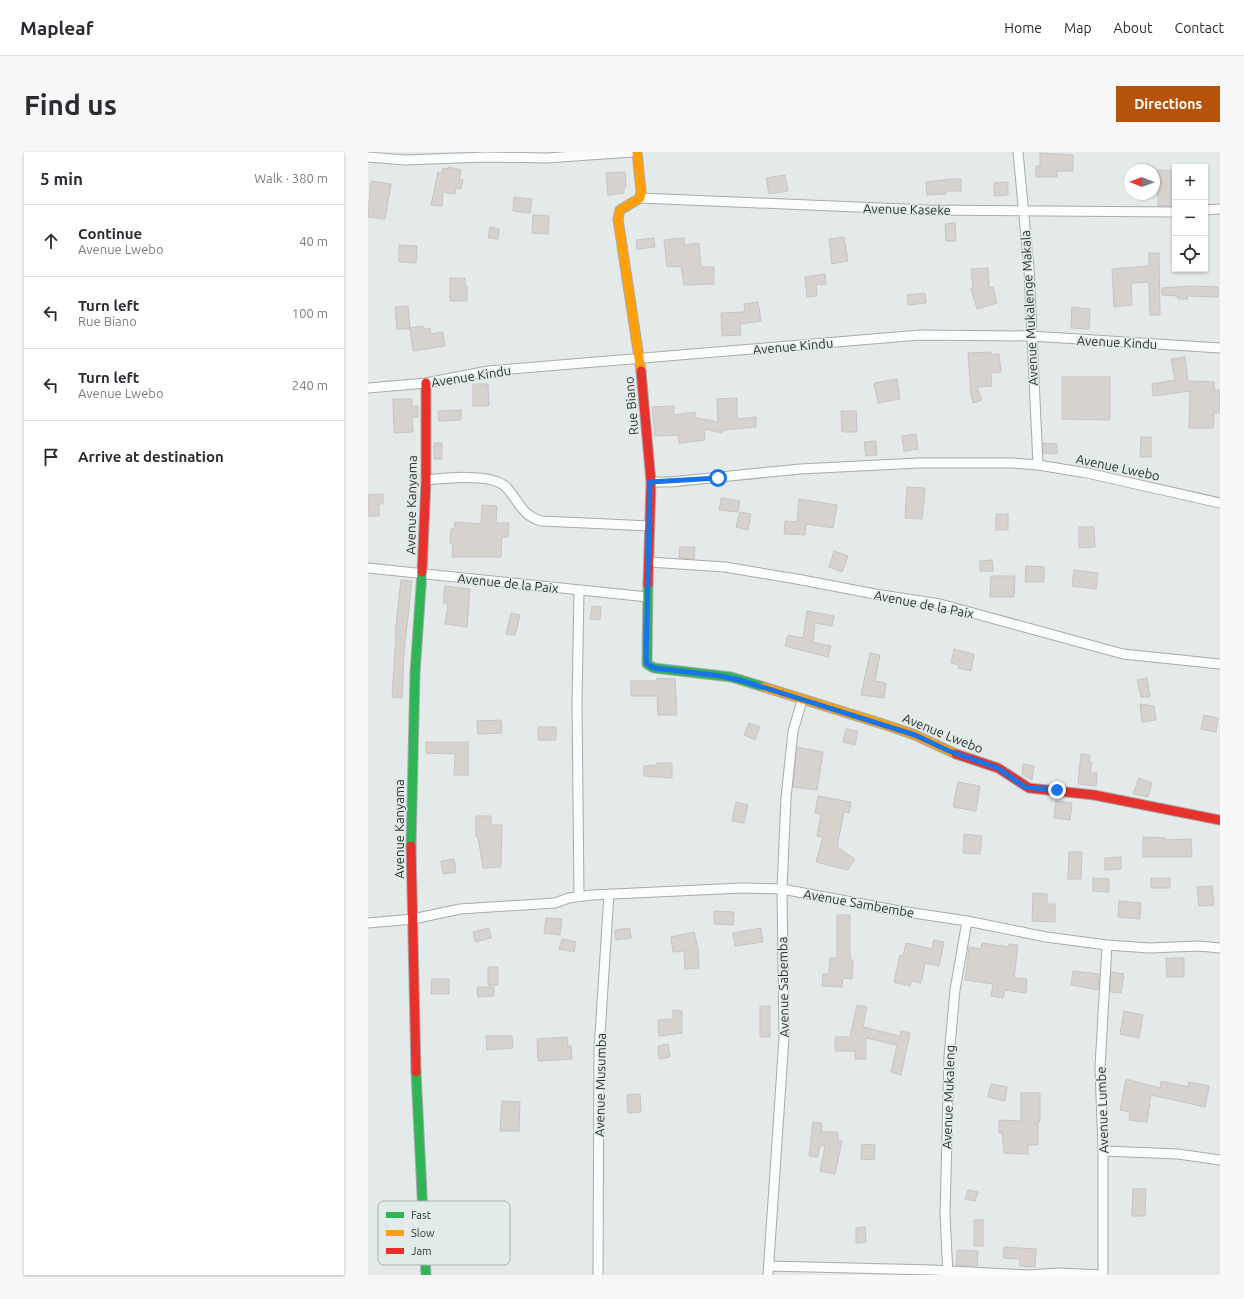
<!DOCTYPE html>
<html lang="en">
<head>
<meta charset="utf-8">
<style>
  body { margin:0; font-family:Ubuntu,sans-serif; background:#f7f7f7; color:#2b2b33 }
  .controls { position:absolute; right:12px; top:12px; display:grid; overflow:hidden; border-radius:0px; box-shadow:0 1px 3px #0004 }
  .controls button { width:36px; height:36px; display:grid; place-items:center; padding:0; border:0; border-bottom:1px solid #e1e1e2; background:#fff; color:#2b2b33; font:20px sans-serif }
  .compass { position:absolute; left:756px; top:12px; width:36px; height:36px; border-radius:50%; background:#fff; box-shadow:0 1px 3px #0004; rotate:271deg }
  .stop { position:absolute; width:12px; height:12px; margin:-9px; border:3px solid #1a73e8; border-radius:50%; background:#fff }
  .stop.end { background:#1a73e8; border-color:#fff; box-shadow:0 1px 4px #0008 }
  .list { margin:0; padding:0; list-style:none }
  h2 { display:flex; justify-content:space-between; align-items:center; height:52px; margin:0; padding:0 16px; font-size:17px }
  h2 small { font-size:13px; font-weight:400; color:#7c7c81 }
  .list li { display:grid; grid-template-columns:26px 1fr auto; gap:12px; align-items:center; box-sizing:border-box; height:72px; padding:0 16px; border-top:1px solid #e1e1e2 }
  .list b { display:block; font-size:15px; white-space:nowrap }
  .list p { margin:0; font-size:13px; white-space:nowrap; color:#7c7c81 }
  .list em { font-size:13px; font-style:normal; color:#7c7c81 }
  .icon { flex:none; width:22px; height:22px; fill:none; stroke:currentColor; stroke-width:2; stroke-linecap:round; stroke-linejoin:round }
  .map { position:relative; flex:none; width:852px; height:1123px; overflow:hidden; border-radius:0px }
  header { display:flex; align-items:center; gap:24px; box-sizing:border-box; height:56px; padding:0 20px; background:#fff; border-bottom:1px solid #e1e1e2 }
  header strong { font-size:19px }
  nav { display:flex; gap:22px; margin-inline-start:auto; font-size:14px }
  .intro { display:flex; align-items:center; justify-content:space-between; box-sizing:border-box; height:96px; padding:0 24px }
  h1 { margin:0; font-size:28px }
  .button { padding:10px 18px; border-radius:0px; background:#b45309; color:#fff; font-size:14px; font-weight:700 }
  main { display:flex; gap:24px; padding:0 24px }
  aside { flex:1; background:#fff; border-radius:0px; box-shadow:0 1px 3px #0004 }
  .map>svg:first-child { display:block }
  .building { fill:#d8d2ce; stroke:#c5c5c5 }
  .lines { fill:none; stroke-linecap:round; stroke-linejoin:round }
  .street-casing { stroke:#a7abaa; stroke-width:11 }
  .fast-casing { stroke:#a7abaa; stroke-width:11 }
  .slow-casing { stroke:#a7abaa; stroke-width:11 }
  .jam-casing { stroke:#a7abaa; stroke-width:11 }
  .street { stroke:#fbfcfc; stroke-width:9 }
  .fast { stroke:#30b455; stroke-width:9 }
  .slow { stroke:#ff9f0a; stroke-width:9 }
  .jam { stroke:#e5322d; stroke-width:9 }
  .route { stroke:#1a73e8; stroke-width:5 }
  .labels { text-anchor:middle; stroke-width:3; stroke-linejoin:round; paint-order:stroke }
  .street-label { font-size:13px; fill:#2e3231; stroke:#e1ecea }
  .key { fill:#e1ecea; stroke:#abb4b2; stroke-width:1 }
  .key-label { font-size:11px; fill:#2e3231 }
</style>
</head>
<body>
<header>
<strong>Mapleaf</strong>
<nav><a>Home</a><a>Map</a><a>About</a><a>Contact</a></nav>
</header>
<div class="intro"><h1>Find us</h1><a class="button">Directions</a></div>
<main>
<aside>
<h2>5 min<small>Walk · 380 m</small></h2>
<ul class="list">
<li><svg class="icon" aria-label="ahead" viewBox="0 0 24 24"><path d="M12 20V5M6 11l6-6 6 6"/></svg><div><b>Continue</b><p>Avenue Lwebo</p></div><em>40 m</em></li>
<li><svg class="icon" aria-label="left" viewBox="0 0 24 24"><path d="M17 20v-9H6M10 6l-5 5 5 5"/></svg><div><b>Turn left</b><p>Rue Biano</p></div><em>100 m</em></li>
<li><svg class="icon" aria-label="left" viewBox="0 0 24 24"><path d="M17 20v-9H6M10 6l-5 5 5 5"/></svg><div><b>Turn left</b><p>Avenue Lwebo</p></div><em>240 m</em></li>
<li><svg class="icon" aria-label="arrive" viewBox="0 0 24 24"><path d="M6 21V4h12l-3 4 3 4H6"/></svg><div><b>Arrive at destination</b></div></li>
</ul>
</aside>
<div class="map">
<svg width="852" height="1123" viewBox="0 0 852 1123">
  <rect width="100%" height="100%" fill="#e4e9e9"/>
  <path class="building" d="M672,1L705,3V19H689V25H668V14H672Z
    M81,15L93,18L91,27L95,28L93,37L88,36L87,42L75,40L74,54L63,53L70,20L74,21L75,16L80,17Z
    M790,18L807,19V54H790Z
    M257,20L258,35L256,36V41L240,43L238,21Z
    M417,23L420,39L401,42L398,26Z
    M583,27H593V39H577L578,42L559,43L558,30Z
    M3,29L23,32L17,67L0,65Z
    M640,30V43L626,44V31Z
    M146,45L164,47L162,61L145,59Z
    M165,63L181,64L180,82L164,81Z
    M587,71L588,89H578L577,72Z
    M122,75L131,77L130,87L120,86Z
    M476,85L480,109L464,112L461,87Z
    M286,86L287,95L269,97L268,88Z
    M316,86V93L331,91L333,115H346V132L316,133L313,114L299,115L296,88Z
    M31,93L49,94L48,111L31,110Z
    M781,101H791L792,163H782L781,130L763,131L764,153L746,155L744,117L781,114Z
    M620,116L621,136L625,135L629,151L609,157L603,136H605L603,117Z
    M457,122L458,132L448,133L449,144L439,145L437,125Z
    M82,126H97V134H99V149H82Z
    M825,134L850,135V145L819,144L820,147H810L809,144L794,143V136Z
    M557,141L558,151L540,153L539,143Z
    M390,150L393,169L372,172L373,183L354,184L353,161L377,160L376,152Z
    M40,154L42,176L55,174L56,177L62,176L63,182L75,180L77,194L45,199L42,177H29L27,155Z
    M704,155L722,157L721,177L703,176Z
    M623,200V203L631,202L633,220L623,221L624,234L609,235L614,248L605,251L603,243L600,201Z
    M817,205L820,229L846,230V238H852V261H846L845,276H821L822,239L785,244L784,232L807,228L803,207Z
    M694,225H742V268L694,267Z
    M529,227L532,247L510,251L506,231Z
    M105,232H120L121,254H105Z
    M369,246V267L388,265V275L355,278L354,281L336,277L337,288L311,291L310,283L287,284L284,255L306,254V263L327,260L328,266L350,270L349,247Z
    M25,247H44V254H50V265H44L45,280L26,281Z
    M93,258V268L71,269L70,259Z
    M473,259H488L489,280H474Z
    M548,282L550,297L536,299L534,284Z
    M773,285H783V305H772Z
    M508,289L509,303L498,304L496,290Z
    M66,291H74V307H66Z
    M675,291L689,292V302L675,301Z
    M539,335L557,336L554,367L537,366Z
    M15,342V352H11V364H0V343Z
    M353,346L372,349L370,360L351,358Z
    M431,347L469,353L465,376L438,372L437,383L416,382L417,369L429,370Z
    M114,353L129,354L128,371H141L140,385H134L133,405H84L85,392H82L83,377H86L87,370L113,372Z
    M372,360L383,362L380,378L368,375Z
    M628,362H640V378H628Z
    M711,375H726L727,395L711,396Z
    M312,395H327L326,407L311,406Z
    M466,399L480,404L474,420L461,415Z
    M624,408L625,419H612V409Z
    M658,414L676,415V430H657Z
    M706,418L730,421L728,437L704,434Z
    M623,424H647L646,445H622Z
    M33,428L44,429L36,500L34,546L24,545L28,482H27Z
    M77,434L102,437L99,475L77,472L80,452L75,451Z
    M224,454L233,455L232,468L222,467Z
    M439,459L466,464L464,474L447,471L445,490L463,494L460,505L417,494L420,483L435,486Z
    M143,461L152,463L147,483L138,482Z
    M586,497L606,502L603,519L590,516L591,513L583,511Z
    M502,501L512,503L507,529L518,531L516,546L493,543Z
    M289,526L307,527L309,563H290L289,544H263V529H289Z
    M779,526L782,545H773L769,528Z
    M772,552L786,554L788,568L774,570Z
    M836,563L850,566L848,580L833,577Z
    M133,568L134,581L110,582L109,569Z
    M381,571L392,575L387,588L376,583Z
    M170,575H188V588H170Z
    M478,577L490,579L487,593L475,590Z
    M58,590H100V623H86L87,602L58,601Z
    M429,595L455,600L449,638L425,635Z
    M713,602L722,603L721,610H724L722,621H729L728,634L710,632Z
    M289,611H304V626L276,624V614L289,613Z
    M655,612L666,614L664,628L654,622Z
    M771,626L784,631L780,645L765,642Z
    M590,630L612,634L608,659L585,655Z
    M450,644L483,650L481,661L476,660L469,695L487,707L480,718L448,710L455,685L449,684L453,662L447,661Z
    M688,649L704,651L702,668L686,666Z
    M368,650L380,653L376,671L364,669Z
    M108,664H123V673H134L133,715L115,716L110,685H108Z
    M596,682L614,684L612,702L595,701Z
    M775,685L798,686V688L823,687L824,705H775Z
    M701,700H714L713,727H700Z
    M753,705V717L737,718V706Z
    M86,707L88,720L75,722L73,709Z
    M725,726L741,727V740L725,739Z
    M783,726H802V736H783Z
    M844,734L846,753L831,754L829,735Z
    M665,741L679,742V752H687V770L664,769Z
    M751,749L773,751L772,767L750,765Z
    M346,759L366,760L365,773L346,772Z
    M469,763H482V808H485L484,827L475,826L474,835L454,834L455,822H461L462,806H469Z
    M178,766L194,767L192,783L176,781Z
    M121,776L123,786L107,790L105,780Z
    M262,776L263,786L248,788L247,778Z
    M393,776L395,790L367,794L365,781Z
    M326,780L330,796L331,816L317,817L316,799L305,800L303,785Z
    M194,787L208,790L206,800L191,797Z
    M566,788L576,790L571,814L557,811L553,831L543,829L542,834L526,830L532,803L535,804L538,791L564,797Z
    M614,791L641,795V792L650,793L646,826L659,827L658,841L637,838L635,846L623,844L625,832L597,828L601,795L613,797Z
    M798,806H816V825H799Z
    M120,815H130V833H120Z
    M705,819L731,822L730,838L703,833Z
    M743,820L756,822L753,841L742,840Z
    M64,827H81V842H63Z
    M109,835H126V844L110,845Z
    M489,853L499,855L495,875L532,884L533,879L542,881L533,923L523,920L529,893L498,886V907H487V899H467V885H482Z
    M392,854H402V885H392Z
    M305,858L314,859V881L291,884L290,868L305,867Z
    M756,859L775,863L771,886L752,882Z
    M118,884H144L145,896L119,898Z
    M199,885L200,894H203L204,907L170,909L169,887Z
    M300,892L302,905L291,907L290,894Z
    M758,927L792,936L793,929L820,935L821,930L841,934L837,955L783,943L779,970L761,968L762,960L752,958Z
    M623,932L639,935L637,949L620,945Z
    M653,941H672V969H670V993H660V1002L636,1001L634,981H631V968L653,969Z
    M272,942L273,960L260,961L259,943Z
    M134,949L152,950L151,979H132Z
    M445,970L454,971L453,980H470V989H474L467,1022L452,1019L457,994L452,993L450,1005L441,1004Z
    M494,992L507,993L506,1008L493,1007Z
    M765,1037H778L777,1064H764Z
    M600,1038L610,1040L607,1049L597,1047Z
    M606,1068H615V1094H606Z
    M497,1075L498,1090L488,1091V1076Z
    M636,1095L668,1097L667,1115L652,1114V1107L635,1106Z
    M589,1098L610,1099L609,1114L588,1113Z"/>
  <g class="lines">
    <defs>
      <path id="street" d="M650,0L661,117L670,313
        M0,5L37,8L118,5L179,6L264,0
        M272,46L560,58L807,60
        M837,58L852,57
        M0,236L58,231L120,219L552,183L663,184L852,196
        M58,328C76,326 122,321 137,334C151,348 153,364 174,369L282,374
        M283,330H302L432,317L551,311H645L670,313L719,321L852,351
        M281,410L357,415L434,428L507,442L572,452L755,502L852,512
        M0,416L280,445
        M211,439L209,550L211,744
        M0,771L45,767L92,757L187,751L201,746L224,743L374,736L414,737L532,759L599,769L678,785L739,793L781,796L831,794L852,796
        M735,999L810,1002L852,1008
        M401,1114L564,1118L660,1123L691,1121L734,1123
        M230,1123L231,898L241,742
        M400,1123L416,886L414,737L418,646L425,579L434,549
        M580,1123L577,1062L581,905L587,838L599,769
        M735,1123V999L732,915L739,793"/>
      <path id="fast" d="M280,432L279,512L286,516L363,525L396,535
        M43,694L47,521L54,420
        M48,920L58,1123"/>
      <path id="slow" d="M269,0L273,39L272,46L252,58L250,67L273,219
        M396,535L521,574L547,583L588,602"/>
      <path id="jam" d="M273,219L283,330L280,432
        M54,420L58,328V231
        M588,602L630,616L661,636L726,643L852,668
        M43,694L48,920"/>
    </defs>
    <use href="#street" class="street-casing"/>
    <use href="#fast" class="fast-casing"/>
    <use href="#slow" class="slow-casing"/>
    <use href="#jam" class="jam-casing"/>
    <use href="#street" class="street"/>
    <use href="#fast" class="fast"/>
    <use href="#slow" class="slow"/>
    <use href="#jam" class="jam"/>
  </g>
  <g class="lines">
    <path class="route" d="M350,326L282,330L278,506L279,512L286,516L353,524L375,529L547,583L581,599L630,616L657,635L689,638"/>
  </g>
  <g class="labels">
    <g class="street-label">
      <text transform="translate(539 57) rotate(1)" y="5">Avenue Kaseke</text>
      <text transform="translate(661 156) rotate(-93)" y="5">Avenue Mukalenge Makala</text>
      <text transform="translate(749 190) rotate(3)" y="5">Avenue Kindu</text>
      <text transform="translate(425 194) rotate(-5)" y="5">Avenue Kindu</text>
      <text transform="translate(103 224) rotate(-9)" y="5">Avenue Kindu</text>
      <text transform="translate(263 254) rotate(-95)" y="5">Rue Biano</text>
      <text transform="translate(750 315) rotate(12)" y="5">Avenue Lwebo</text>
      <text transform="translate(43 353) rotate(-89)" y="5">Avenue Kanyama</text>
      <text transform="translate(140 431) rotate(6)" y="5">Avenue de la Paix</text>
      <text transform="translate(556 452) rotate(11)" y="5">Avenue de la Paix</text>
      <text transform="translate(575 581) rotate(22)" y="5">Avenue Lwebo</text>
      <text transform="translate(31 677) rotate(-90)" y="5">Avenue Kanyama</text>
      <text transform="translate(491 751) rotate(10)" y="5">Avenue Sambembe</text>
      <text transform="translate(415 835) rotate(-91)" y="5">Avenue Sabemba</text>
      <text transform="translate(232 933) rotate(-89)" y="5">Avenue Musumba</text>
      <text transform="translate(580 945) rotate(-88)" y="5">Avenue Mukaleng</text>
      <text transform="translate(734 958) rotate(-92)" y="5">Avenue Lumbe</text>
    </g>
  </g>
  <rect x="10" y="1049" width="132" height="64" rx="6" class="key"/>
  <rect x="18" y="1060" width="18" height="6" fill="#30b455"/>
  <rect x="18" y="1078" width="18" height="6" fill="#ff9f0a"/>
  <rect x="18" y="1096" width="18" height="6" fill="#e5322d"/>
  <g class="key-label">
    <text x="43" y="1067">Fast</text>
    <text x="43" y="1085">Slow</text>
    <text x="43" y="1103">Jam</text>
  </g>
</svg>
<div class="controls">
<button>+</button>
<button>−</button>
<button><svg class="icon" aria-label="locate" viewBox="0 0 24 24"><circle cx="12" cy="12" r="6"/><path d="M12 2v4M12 18v4M2 12h4M18 12h4"/></svg></button>
</div>
<svg class="compass" viewBox="-18 -18 36 36"><path d="M0-13l5 13h-10z" fill="#e53935"/><path d="M0 13l5-13h-10z" fill="#7c7c81"/></svg>
<div class="stop" style="left:350px;top:326px"></div>
<div class="stop end" style="left:689px;top:638px"></div>
</div>
</main>
</body>
</html>
